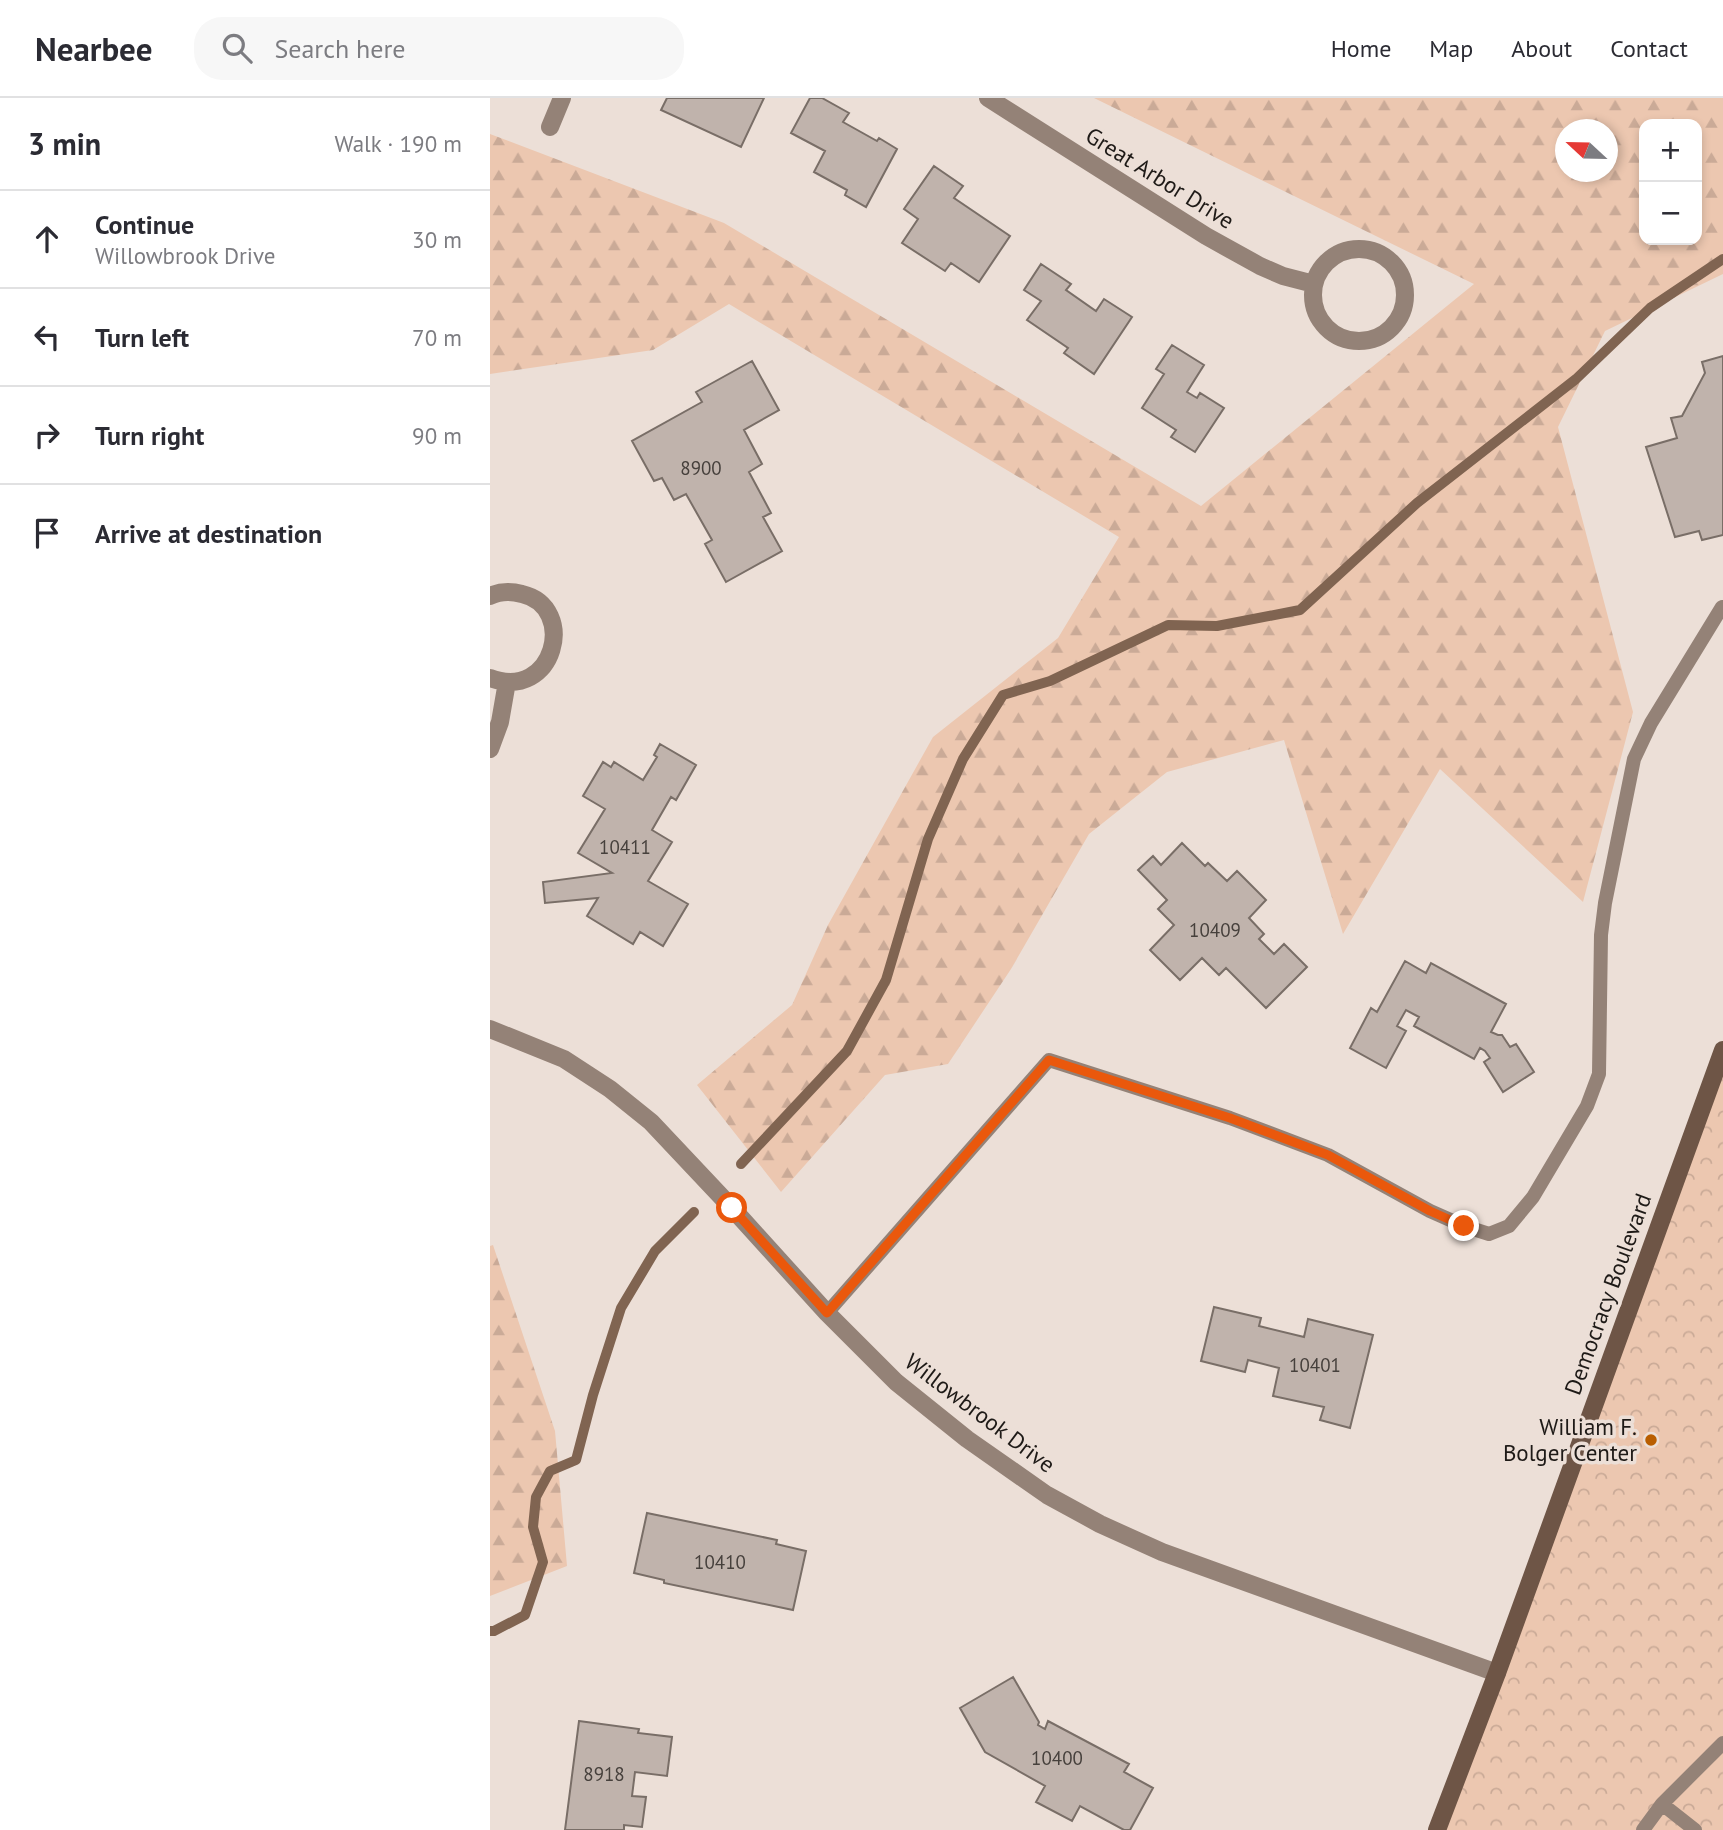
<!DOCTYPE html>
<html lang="en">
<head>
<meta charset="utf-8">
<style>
  body { margin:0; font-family:"PT Sans",sans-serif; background:#f7f7f7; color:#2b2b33 }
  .controls { position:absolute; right:21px; top:21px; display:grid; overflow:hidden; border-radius:14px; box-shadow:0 4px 10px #0003 }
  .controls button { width:63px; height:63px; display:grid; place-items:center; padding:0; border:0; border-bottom:2px solid #e1e1e2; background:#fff; color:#2b2b33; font:35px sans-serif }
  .compass { position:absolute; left:1065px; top:21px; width:63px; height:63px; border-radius:50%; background:#fff; box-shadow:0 4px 10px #0003; rotate:292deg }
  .stop { position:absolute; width:21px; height:21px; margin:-16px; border:5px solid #ea580c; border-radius:50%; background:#fff }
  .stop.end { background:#ea580c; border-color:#fff; box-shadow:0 2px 7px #0008 }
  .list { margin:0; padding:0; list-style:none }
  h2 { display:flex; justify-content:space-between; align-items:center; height:91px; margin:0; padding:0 28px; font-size:30px }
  h2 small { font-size:23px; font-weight:400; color:#7c7c81 }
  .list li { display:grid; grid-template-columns:46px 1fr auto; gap:21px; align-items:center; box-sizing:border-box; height:98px; padding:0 28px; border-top:2px solid #e1e1e2 }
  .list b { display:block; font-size:26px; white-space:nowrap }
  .list p { margin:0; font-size:23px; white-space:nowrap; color:#7c7c81 }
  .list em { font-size:23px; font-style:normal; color:#7c7c81 }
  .icon { flex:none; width:38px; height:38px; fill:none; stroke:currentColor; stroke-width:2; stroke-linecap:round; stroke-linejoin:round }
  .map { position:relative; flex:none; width:1233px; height:1732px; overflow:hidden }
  header { display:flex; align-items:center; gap:42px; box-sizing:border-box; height:98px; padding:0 35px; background:#fff; border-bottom:2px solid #e1e1e2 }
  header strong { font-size:33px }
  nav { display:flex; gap:38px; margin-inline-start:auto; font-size:24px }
  .search { width:490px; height:63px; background:#f7f7f7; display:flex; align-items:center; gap:18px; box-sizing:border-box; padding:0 24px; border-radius:28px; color:#7c7c81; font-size:26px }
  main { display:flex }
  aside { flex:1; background:#fff }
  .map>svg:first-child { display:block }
  .forest { fill:url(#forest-firs); fill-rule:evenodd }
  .park { fill:url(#park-crowns) }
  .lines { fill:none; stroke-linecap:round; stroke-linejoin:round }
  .stream { stroke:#806451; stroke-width:10 }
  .building { fill:#c0b3ac; stroke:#796e67; stroke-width:2 }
  .service { stroke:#948277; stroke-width:14 }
  .minor { stroke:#948277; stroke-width:18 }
  .secondary { stroke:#6e5546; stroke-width:18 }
  .route { stroke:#ea580c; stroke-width:9 }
  .poi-dot { fill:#b95e01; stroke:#ecdfd7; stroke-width:2.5 }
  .labels { text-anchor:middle; stroke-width:7; stroke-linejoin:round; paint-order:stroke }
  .number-label { font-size:19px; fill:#46403c }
  .street-label { font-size:23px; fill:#1e1a17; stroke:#ecdfd7 }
  .poi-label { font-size:23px; fill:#1e1a17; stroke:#ecdfd7; text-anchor:end }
</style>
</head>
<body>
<header>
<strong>Nearbee</strong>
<div class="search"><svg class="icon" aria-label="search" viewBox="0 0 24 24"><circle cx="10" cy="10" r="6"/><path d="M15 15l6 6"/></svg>Search here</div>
<nav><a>Home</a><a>Map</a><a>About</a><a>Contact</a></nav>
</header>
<main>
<aside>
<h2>3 min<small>Walk · 190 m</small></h2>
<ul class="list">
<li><svg class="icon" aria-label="ahead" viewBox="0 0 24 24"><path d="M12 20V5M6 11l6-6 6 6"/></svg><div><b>Continue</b><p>Willowbrook Drive</p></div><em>30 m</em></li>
<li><svg class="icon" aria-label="left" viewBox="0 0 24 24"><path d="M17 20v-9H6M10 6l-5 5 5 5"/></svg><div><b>Turn left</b></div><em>70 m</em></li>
<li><svg class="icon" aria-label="right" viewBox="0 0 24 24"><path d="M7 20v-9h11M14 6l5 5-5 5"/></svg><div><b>Turn right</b></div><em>90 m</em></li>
<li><svg class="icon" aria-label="arrive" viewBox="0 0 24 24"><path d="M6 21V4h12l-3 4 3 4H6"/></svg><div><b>Arrive at destination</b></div></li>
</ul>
</aside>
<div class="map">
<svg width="1233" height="1732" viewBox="0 0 1233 1732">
  <defs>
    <pattern id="forest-firs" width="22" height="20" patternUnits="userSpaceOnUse" patternTransform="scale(1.75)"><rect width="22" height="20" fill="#ecc7b0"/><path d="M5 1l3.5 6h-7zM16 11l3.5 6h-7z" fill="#caaa97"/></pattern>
    <pattern id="park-crowns" width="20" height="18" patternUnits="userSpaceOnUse" patternTransform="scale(1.75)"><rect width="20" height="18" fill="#ecc7b0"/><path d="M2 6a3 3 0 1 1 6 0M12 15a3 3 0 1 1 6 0" fill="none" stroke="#caaa97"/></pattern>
  </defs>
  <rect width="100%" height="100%" fill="#ecdfd7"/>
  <path class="forest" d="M604,0H1233V176L1115,233L1068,329L1143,614L1093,804L950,671L853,836L794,642L677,674L599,736L521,871L458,966L395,977L291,1094L207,987L302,907L338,827L443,639L568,540L629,439L239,206L163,252L0,276V36L234,125L711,408L984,186ZM1154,26H1207V142H1154ZM1076,32H1118V74H1076Z
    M3,1147L65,1333L77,1468L0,1498V1148Z"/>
  <path class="park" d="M1233,951V1732H944Z"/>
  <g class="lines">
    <path class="stream" d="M251,1066L357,953L396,882L438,741L473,661L513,597L560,583L678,527L727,528L810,512L927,405L1086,281L1160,210L1233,161
      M0,1533H4L35,1517L53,1464L43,1429L46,1399L60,1373L86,1362L103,1297L131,1210L165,1153L204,1114"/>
  </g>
  <path class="building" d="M177,0H274L251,49L171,12Z
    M320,0H332L359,15L353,24L387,43L389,40L407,51L376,109L355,97L357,92L324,74L335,53L301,35Z
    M444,68L473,88L464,100L520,138L489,184L461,165L455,173L412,145L428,121L414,111Z
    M551,166L581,186L576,192L606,213L614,201L642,219L604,276L574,255L578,250L537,222L551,203L534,192Z
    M682,247L714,267L697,294L707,300L710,295L734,310L705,354L681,339L686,332L652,310L674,276L666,271Z
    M1233,258V437L1212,442L1209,433L1185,439L1156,349L1187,340L1181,320L1192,318L1215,275L1212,264Z
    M262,263L289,312L254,332L272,366L259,374L281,415L273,419L292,453L236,484L215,446L222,442L196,396L184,402L172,380L164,383L142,343L212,304L206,294Z
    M170,646L206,667L186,702L181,699L162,732L182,744L158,783L198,806L173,848L150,834L143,846L97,818L108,800L55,805L53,784L122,775L88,755L115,711L93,698L113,664L121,669L124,664L153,682L167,659L164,657Z
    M692,745L715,768L718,765L737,783L747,773L776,802L759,820L774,836L769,841L784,856L794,846L817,869L776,910L736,870L729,877L712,860L690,882L660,852L684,827L668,811L677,802L648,772L663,758L671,767Z
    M915,863L936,875L941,865L1016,906L1001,934L1008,937H1012L1020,949L1026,946L1044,974L1013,994L994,964L1000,960L995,953L990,950L984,961L924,928L929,919L916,912L907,928L916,933L896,970L860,950L881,910L887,914Z
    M724,1209L771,1220L769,1228L814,1239L818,1221L883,1237L860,1330L830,1322L834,1309L783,1298L789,1270L758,1262L755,1274L711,1263Z
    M157,1415L287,1442L286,1446L316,1453L303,1512L174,1485V1482L144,1475Z
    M523,1579L549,1624L548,1627L555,1631L558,1623L639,1666L634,1674L663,1690L640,1732H634L590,1708L582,1723L546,1704L555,1688L495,1654L470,1610Z
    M89,1623L149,1631L148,1635L182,1639L177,1678L145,1674L142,1698L156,1699L152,1729L134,1727V1732H75Z"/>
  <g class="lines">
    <path class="service" d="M337,1215L559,962L740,1020L838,1057L940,1113L974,1128L999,1136L1019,1128L1043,1099L1097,1008L1109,976L1111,837L1115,805L1144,661L1161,625L1232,509
      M1172,1706L1205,1732
      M1153,1732L1172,1706L1233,1645"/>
    <path class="minor" d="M498,0L716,138L770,168L793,178L824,186
      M60,29L72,0
      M823 197a46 46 0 1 1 92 0a46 46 0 1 1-92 0Z
      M0,498C10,493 21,493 32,496C88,509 65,604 0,580
      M0,651L10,624L17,584
      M0,931L74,961L120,991L161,1024L242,1110L337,1215L406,1284L477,1341L557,1397L610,1426L672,1454L1007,1575"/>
    <path class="secondary" d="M947,1732L1007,1575L1233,952"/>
  </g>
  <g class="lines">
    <path class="route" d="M242,1110L337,1215L559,962L740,1020L838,1057L940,1113L974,1128"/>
  </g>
  <circle class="poi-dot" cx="1161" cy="1342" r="7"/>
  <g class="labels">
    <g class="number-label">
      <text x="211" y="377">8900</text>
      <text x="135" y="756">10411</text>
      <text x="725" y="839">10409</text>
      <text x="825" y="1274">10401</text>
      <text x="230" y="1471">10410</text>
      <text x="567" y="1667">10400</text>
      <text x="114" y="1683">8918</text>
    </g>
    <g class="street-label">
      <text transform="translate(670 80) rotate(32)" y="8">Great Arbor Drive</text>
      <text transform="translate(1118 1196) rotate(-70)" y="8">Democracy Boulevard</text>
      <text transform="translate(490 1315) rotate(37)" y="8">Willowbrook Drive</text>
    </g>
    <g class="poi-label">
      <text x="1147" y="1337">William F.<tspan x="1147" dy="26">Bolger Center</tspan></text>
    </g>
  </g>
</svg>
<div class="controls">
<button>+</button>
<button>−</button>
</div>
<svg class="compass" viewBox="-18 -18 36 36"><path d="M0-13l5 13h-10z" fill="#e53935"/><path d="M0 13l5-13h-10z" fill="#7c7c81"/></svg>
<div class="stop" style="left:242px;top:1110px"></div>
<div class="stop end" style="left:974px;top:1128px"></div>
</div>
</main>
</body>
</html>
